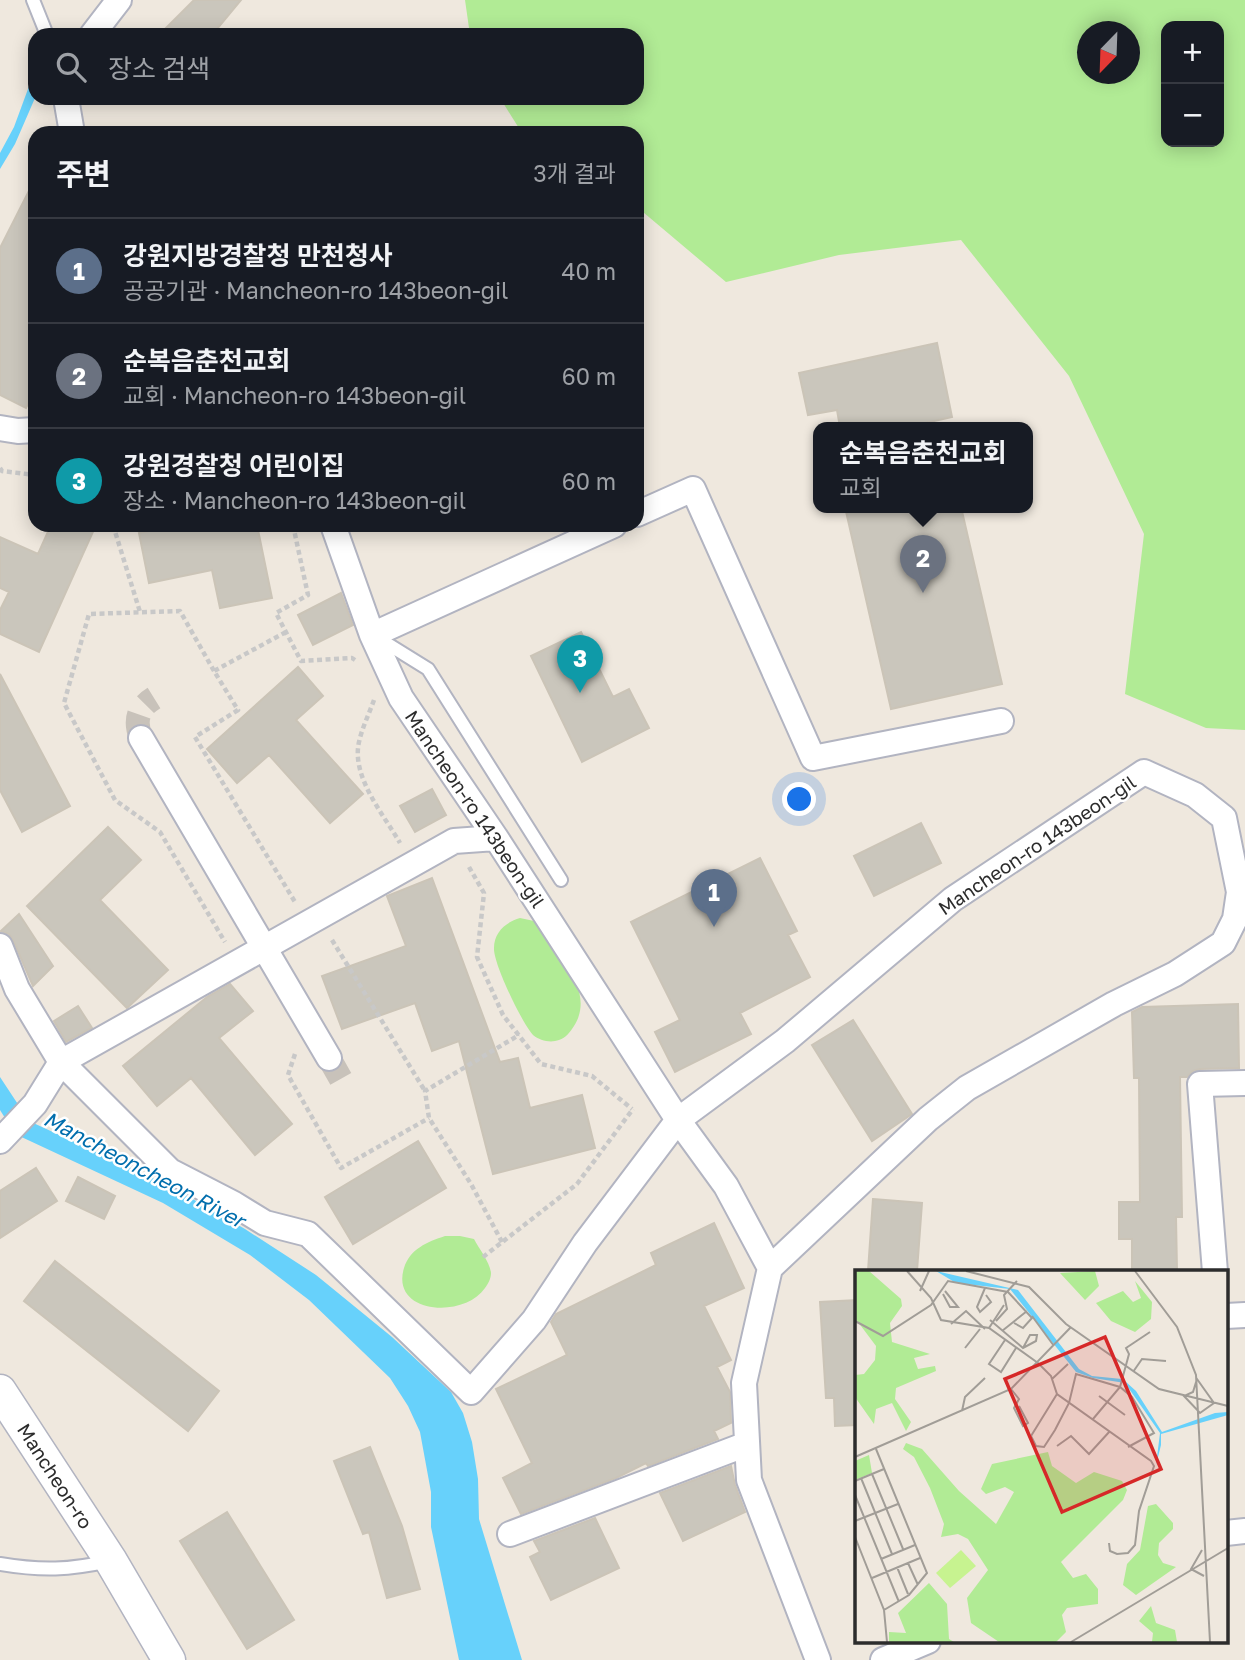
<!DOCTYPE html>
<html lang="ko">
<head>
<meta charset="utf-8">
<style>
  body { margin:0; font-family:"Golos Text","Noto Sans KR",sans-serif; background:#242831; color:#f1f3f6 }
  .controls { position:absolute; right:21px; top:21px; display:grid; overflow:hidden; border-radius:14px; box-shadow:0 4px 18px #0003 }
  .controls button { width:63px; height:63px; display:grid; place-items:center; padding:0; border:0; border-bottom:2px solid #363941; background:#171b24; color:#f1f3f6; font:35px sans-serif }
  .compass { position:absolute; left:1077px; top:21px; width:63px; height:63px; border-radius:50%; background:#171b24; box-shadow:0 4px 18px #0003; rotate:203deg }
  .you { position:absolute; left:800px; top:800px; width:24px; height:24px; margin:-18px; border:5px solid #fff; border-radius:50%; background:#1a73e8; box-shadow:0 0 0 10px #1a73e833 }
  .badge { display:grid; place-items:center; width:46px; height:46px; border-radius:50%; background:#b45309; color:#fff; font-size:23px; font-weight:700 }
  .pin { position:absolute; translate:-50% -58px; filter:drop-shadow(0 2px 4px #0008) }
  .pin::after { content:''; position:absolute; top:37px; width:24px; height:21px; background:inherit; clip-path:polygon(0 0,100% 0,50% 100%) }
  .popup { position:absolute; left:813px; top:422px; width:220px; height:91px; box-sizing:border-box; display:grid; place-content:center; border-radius:14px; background:#171b24; filter:drop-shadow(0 2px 5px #0005); font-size:23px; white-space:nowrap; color:#9ea1a6 }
  .popup b { font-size:26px; color:#f1f3f6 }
  .popup::after { content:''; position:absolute; left:50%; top:100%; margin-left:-14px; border:14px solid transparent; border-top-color:#171b24 }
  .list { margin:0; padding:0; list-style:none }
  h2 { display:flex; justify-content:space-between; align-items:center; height:91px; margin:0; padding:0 28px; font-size:30px }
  h2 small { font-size:23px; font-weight:400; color:#9ea1a6 }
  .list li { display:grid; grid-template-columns:46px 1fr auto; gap:21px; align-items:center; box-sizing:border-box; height:105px; padding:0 28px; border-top:2px solid #363941 }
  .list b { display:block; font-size:26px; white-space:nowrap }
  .list p { margin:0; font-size:23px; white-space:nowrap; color:#9ea1a6 }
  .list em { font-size:23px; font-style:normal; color:#9ea1a6 }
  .icon { flex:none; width:38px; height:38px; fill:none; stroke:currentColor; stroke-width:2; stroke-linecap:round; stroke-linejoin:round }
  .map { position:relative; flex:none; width:1245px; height:1660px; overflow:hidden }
  .search { position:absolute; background:#171b24; box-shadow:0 4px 18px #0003; left:28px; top:28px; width:616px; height:77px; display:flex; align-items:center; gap:18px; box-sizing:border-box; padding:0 24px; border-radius:21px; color:#9ea1a6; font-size:26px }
  .panel { position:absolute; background:#171b24; box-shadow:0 4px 18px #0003; left:28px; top:126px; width:616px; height:406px; border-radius:21px }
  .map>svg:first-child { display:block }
  .green { fill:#b1eb95; fill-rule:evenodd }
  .water { fill:#67d1fb }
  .building { fill:#cac6bc; stroke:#cbc4b7; stroke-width:2 }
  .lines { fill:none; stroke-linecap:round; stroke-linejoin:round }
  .minor-tunnel { stroke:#c8c2ba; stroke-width:24; stroke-dasharray:24 12; stroke-linecap:butt }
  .service-casing { stroke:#b2b4c1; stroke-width:16 }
  .minor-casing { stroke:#b2b4c1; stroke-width:28 }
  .tertiary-casing { stroke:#b2b4c1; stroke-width:35 }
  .path { stroke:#c8c8c8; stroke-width:4.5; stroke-dasharray:5 3.5; stroke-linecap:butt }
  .service { stroke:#fff; stroke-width:12 }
  .minor { stroke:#fff; stroke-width:24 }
  .tertiary { stroke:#fff; stroke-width:32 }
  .labels { text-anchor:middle; stroke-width:5; stroke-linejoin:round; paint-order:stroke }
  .street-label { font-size:19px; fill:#2c2c2c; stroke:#fff }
  .water-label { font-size:21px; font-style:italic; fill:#006ead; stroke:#fff }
  .inset-road { fill:none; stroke:#a19d97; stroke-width:2 }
  .view { fill:#d62828; fill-opacity:0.15; stroke:#d62828; stroke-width:3.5 }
  .inset-edge { fill:none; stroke:#2c2c2c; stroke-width:3.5 }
</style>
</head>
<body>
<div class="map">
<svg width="1245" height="1660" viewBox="0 0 1245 1660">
  <rect width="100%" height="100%" fill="#efe8de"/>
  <path class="green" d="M465,0H1245V730L1206,728L1125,694L1144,534L1069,376L961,240L839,255L726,282L637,207V133H522L500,98H637V35H470ZM1166,26H1219V142H1166ZM1088,32H1130V74H1088Z
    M520,918L534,921L541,926C558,953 596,992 574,1026C570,1032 566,1038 559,1040C551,1043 540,1041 533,1035C522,1023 493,963 494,948C494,932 506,922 520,918Z
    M445,1236H460L474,1239C479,1249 490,1262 491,1273C491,1279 488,1284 485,1288C464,1319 390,1314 404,1268C410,1249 427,1242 445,1236Z"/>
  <path class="water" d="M35,70V98L15,144L0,169V153L14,127Z
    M0,1077L29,1121L170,1186L245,1229L316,1275L392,1337L451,1392L463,1413L472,1442L478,1479L479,1519L522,1660H459L431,1527V1492L420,1432L408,1406L390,1378L309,1300L250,1255L163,1203L15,1134L0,1110Z"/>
  <path class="building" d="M194,0H241L212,35H159Z
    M35,179V390L26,408L0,395V248Z
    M937,343L952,417L908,427H840L837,410L808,415L799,373Z
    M845,507H961L1002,684L891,709Z
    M51,525H96L39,652L0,634V610L9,592L0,588V537L38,554Z
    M177,525H257L272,598L220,608L212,570L149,583L139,533Z
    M341,593L353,625L313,645L298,615Z
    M581,632L613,697L629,689L649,728L582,762L531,656Z
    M298,667L323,696L296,720L363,794L330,823L269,755L237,783L207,749Z
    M0,674L70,806L22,832L0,790Z
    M432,789L446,815L415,832L400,806Z
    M921,823L941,863L874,896L854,856Z
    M108,827L141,860L100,900L168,970L127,1008L27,906Z
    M760,858L797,931L788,935L810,977L740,1013L751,1034L675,1072L655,1032L680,1020L631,922Z
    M432,878L500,1062L518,1058L530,1108L582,1095L595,1148L493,1174L459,1041L432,1051L415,1003L342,1029L322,976L406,946L387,896Z
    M19,914L53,966L33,986L13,940L9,934L1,931Z
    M230,984L253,1011L219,1038L292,1124L255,1155L191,1078L157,1106L123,1066L207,997Z
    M1238,1004L1239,1068L1200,1069L1193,1071L1187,1077H1180L1182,1217H1176L1177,1271H1132V1239H1119V1202H1140L1139,1078H1134L1132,1012L1142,1007Z
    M78,1006L92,1028L66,1042L54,1021Z
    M853,1020L912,1114L872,1141L812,1045Z
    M418,1141L446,1188L353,1244L325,1197Z
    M36,1168L57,1201L0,1238V1191Z
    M78,1177L115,1196L104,1219L66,1201Z
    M873,1199L922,1203L917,1271H868Z
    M714,1223L744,1288L704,1306L731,1360L717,1367L730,1392L731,1423L714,1431L718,1439L648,1466L646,1463L616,1478L521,1514L503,1478L532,1463L496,1389L567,1355L551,1322L556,1314L656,1265L651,1253Z
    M55,1261L219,1391L188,1431L24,1301Z
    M857,1300V1425L835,1426L834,1398H826L820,1302Z
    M370,1447L402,1526L420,1589L387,1598L369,1532L363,1534L334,1461Z
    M731,1466L735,1485L745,1512L683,1541L660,1493Z
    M227,1512L294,1620L247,1649L180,1541Z
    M595,1518L619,1568L551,1600L530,1557L540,1552L534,1541Z"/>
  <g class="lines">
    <path class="minor-tunnel" d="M141,738C134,720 138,708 154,698
      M329,1058L342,1081"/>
    <defs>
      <path id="service" d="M33,0L47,35
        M378,638L428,669L561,880
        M0,1564C42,1571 69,1570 110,1561"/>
      <path id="minor" d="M92,35L119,0
        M66,98L72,133
        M0,428L18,431L35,430
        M637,514L693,489L813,758L1001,721
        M333,525L372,635L401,698L496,838L678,1120L726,1186L770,1268L744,1383L749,1480L818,1660
        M372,635L614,525
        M141,738L329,1058
        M0,946L17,989L61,1062L170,1171L234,1204L265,1223L308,1234L471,1392L534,1320L585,1243L678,1120L785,1041L953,899L1144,772L1195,795L1224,818L1239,892L1235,919L1223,943L1175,974L1114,1004L967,1088L928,1119L770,1268
        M0,1141L35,1104L61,1062L454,841L496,838
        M1215,1272L1200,1084L1245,1083
        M1226,1316L1245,1315
        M1226,1533L1245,1531
        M510,1534L747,1444
        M883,1660L928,1641"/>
      <path id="tertiary" d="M0,1391L111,1561L169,1660"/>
    </defs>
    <use href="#service" class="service-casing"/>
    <use href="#minor" class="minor-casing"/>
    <use href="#tertiary" class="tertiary-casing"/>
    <path class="path" d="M0,468L2,471L35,475
      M113,525L140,612
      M293,525L308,595L276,613L301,661L352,658L355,660
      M286,632L214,671L238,710L195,737L295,902
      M214,671L180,611L89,614L64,703L115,800L160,832L225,942
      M374,700C369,714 362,728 359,742C351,777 384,815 400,843
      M469,867L484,893L477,957L503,1015L541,1064L592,1076L632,1109
      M332,940L425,1091
      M295,1054L288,1075L341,1168L429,1118
      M502,1242L471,1184L429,1118L425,1091L519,1035
      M483,1257L577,1184L633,1109"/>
    <use href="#service" class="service"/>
    <use href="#minor" class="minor"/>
    <use href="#tertiary" class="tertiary"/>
  </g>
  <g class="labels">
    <g class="street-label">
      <text transform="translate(475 809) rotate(56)" y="7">Mancheon-ro 143beon-gil</text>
      <text transform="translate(1037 845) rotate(-34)" y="7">Mancheon-ro 143beon-gil</text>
      <text transform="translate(55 1476) rotate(57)" y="7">Mancheon-ro</text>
    </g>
    <g class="water-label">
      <text transform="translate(144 1170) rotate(28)" y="7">Mancheoncheon River</text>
    </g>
  </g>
  <g transform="translate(855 1270)">
    <rect width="373" height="373" fill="#efe8de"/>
    <path d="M0,1H14L46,29L47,36L35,53L37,72L75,84L59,88L63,99L80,96L81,101L41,118L40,129L56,152L51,161L37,133L21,139L19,154L0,127V105L9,104L20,90L21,76L0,48ZM240,1L244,16L230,30L205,3ZM280,11L297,32L296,49L280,62L256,51L241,33L268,21L278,32L286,28ZM51,173L67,179L104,221L141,254L159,222L150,217L131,224L126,219L137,194L193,182L197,196L221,213L239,202L267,211L272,220L268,230L206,292L218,308L231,304L243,319V334L212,338L207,345L211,362L201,372H144L116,353L112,328L133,300L113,269L103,264L86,267L89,254L75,218L59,187L48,179ZM14,185L17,203L0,210V191ZM301,234L318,253V259L304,273L303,285L308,293L321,297L281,325L268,315L272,294L285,280L293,236ZM74,313L92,334L94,369L99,372H34V362L51,363L43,343ZM296,336L301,353L320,360L322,372H297L298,363L284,351Z" fill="#b1eb95"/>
    <path d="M106,280L121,296L95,318L81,303Z" fill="#c7f390"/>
    <path d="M81,1L163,20L224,99L237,106L267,109L271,112L281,121L307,162L360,143L373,142V145L306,164V175L301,195L305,163L270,113L238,108L221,102L155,19L101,13Z" fill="#67d1fb"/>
    <path class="inset-road" d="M52,1L76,28L86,50L134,58L183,93L196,106L202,124L296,191L299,196L284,241L280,275L273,283L262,284L255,281L254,273M111,1L174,17L211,54L304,119L373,136M280,1L322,57L341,105L355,372M130,18L122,37L125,42L136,32L131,25M65,21L74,1M88,24L95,37H103L90,21M177,46L199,76M135,50L168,78L181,71L182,65H175L168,78M0,51L28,66L76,35L93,11L153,22L177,48L168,58L159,53M141,51L152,39L149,25L162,11M96,54L111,41L130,59M134,58L149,35M147,61L172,41M150,70L134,94L146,102L161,78M110,78L125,59M278,102L287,89L311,91M197,109L213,94M342,109L359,133L345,143L329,126L338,122ZM156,119L164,129L159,138L168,156L173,153L164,136M202,124L176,166L181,176L189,177L200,160L214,133L221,104L265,117L277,127L299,163L273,177M244,126L270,145M107,141L110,127L130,108M238,149L265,117L274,84L271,78L295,62M202,176L216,166L234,184L255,161M21,179L72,303L54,325L29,340M0,187L156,119L216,57M17,204L48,279M6,208L37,284M0,211L29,199M0,225L44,332M0,251L43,234M0,267L29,340L32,372M347,280L336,299L349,306M26,289L60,275M53,293L63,315M42,297L53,324M17,308L65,288M216,372L373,278"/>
    <path class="view" d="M250,67L306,199L207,242L150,109Z"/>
    <rect width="373" height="373" class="inset-edge"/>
  </g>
</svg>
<div class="controls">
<button>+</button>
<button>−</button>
</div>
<svg class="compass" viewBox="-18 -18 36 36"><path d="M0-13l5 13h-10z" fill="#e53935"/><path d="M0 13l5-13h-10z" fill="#9ea1a6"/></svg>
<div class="you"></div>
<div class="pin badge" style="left:714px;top:927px;background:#5c6f8a">1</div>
<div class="pin badge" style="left:923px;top:593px;background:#6b7280">2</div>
<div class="popup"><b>순복음춘천교회</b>교회</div>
<div class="pin badge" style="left:580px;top:693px;background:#0f9aa8">3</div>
<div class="search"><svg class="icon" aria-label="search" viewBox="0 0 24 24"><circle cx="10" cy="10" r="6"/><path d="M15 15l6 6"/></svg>장소 검색</div>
<section class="panel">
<h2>주변<small>3개 결과</small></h2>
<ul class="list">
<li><span class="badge" style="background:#5c6f8a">1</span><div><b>강원지방경찰청 만천청사</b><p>공공기관 · Mancheon-ro 143beon-gil</p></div><em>40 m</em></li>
<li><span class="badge" style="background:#6b7280">2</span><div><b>순복음춘천교회</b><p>교회 · Mancheon-ro 143beon-gil</p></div><em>60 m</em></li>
<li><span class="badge" style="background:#0f9aa8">3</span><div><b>강원경찰청 어린이집</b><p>장소 · Mancheon-ro 143beon-gil</p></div><em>60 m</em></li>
</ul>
</section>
</div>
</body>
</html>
